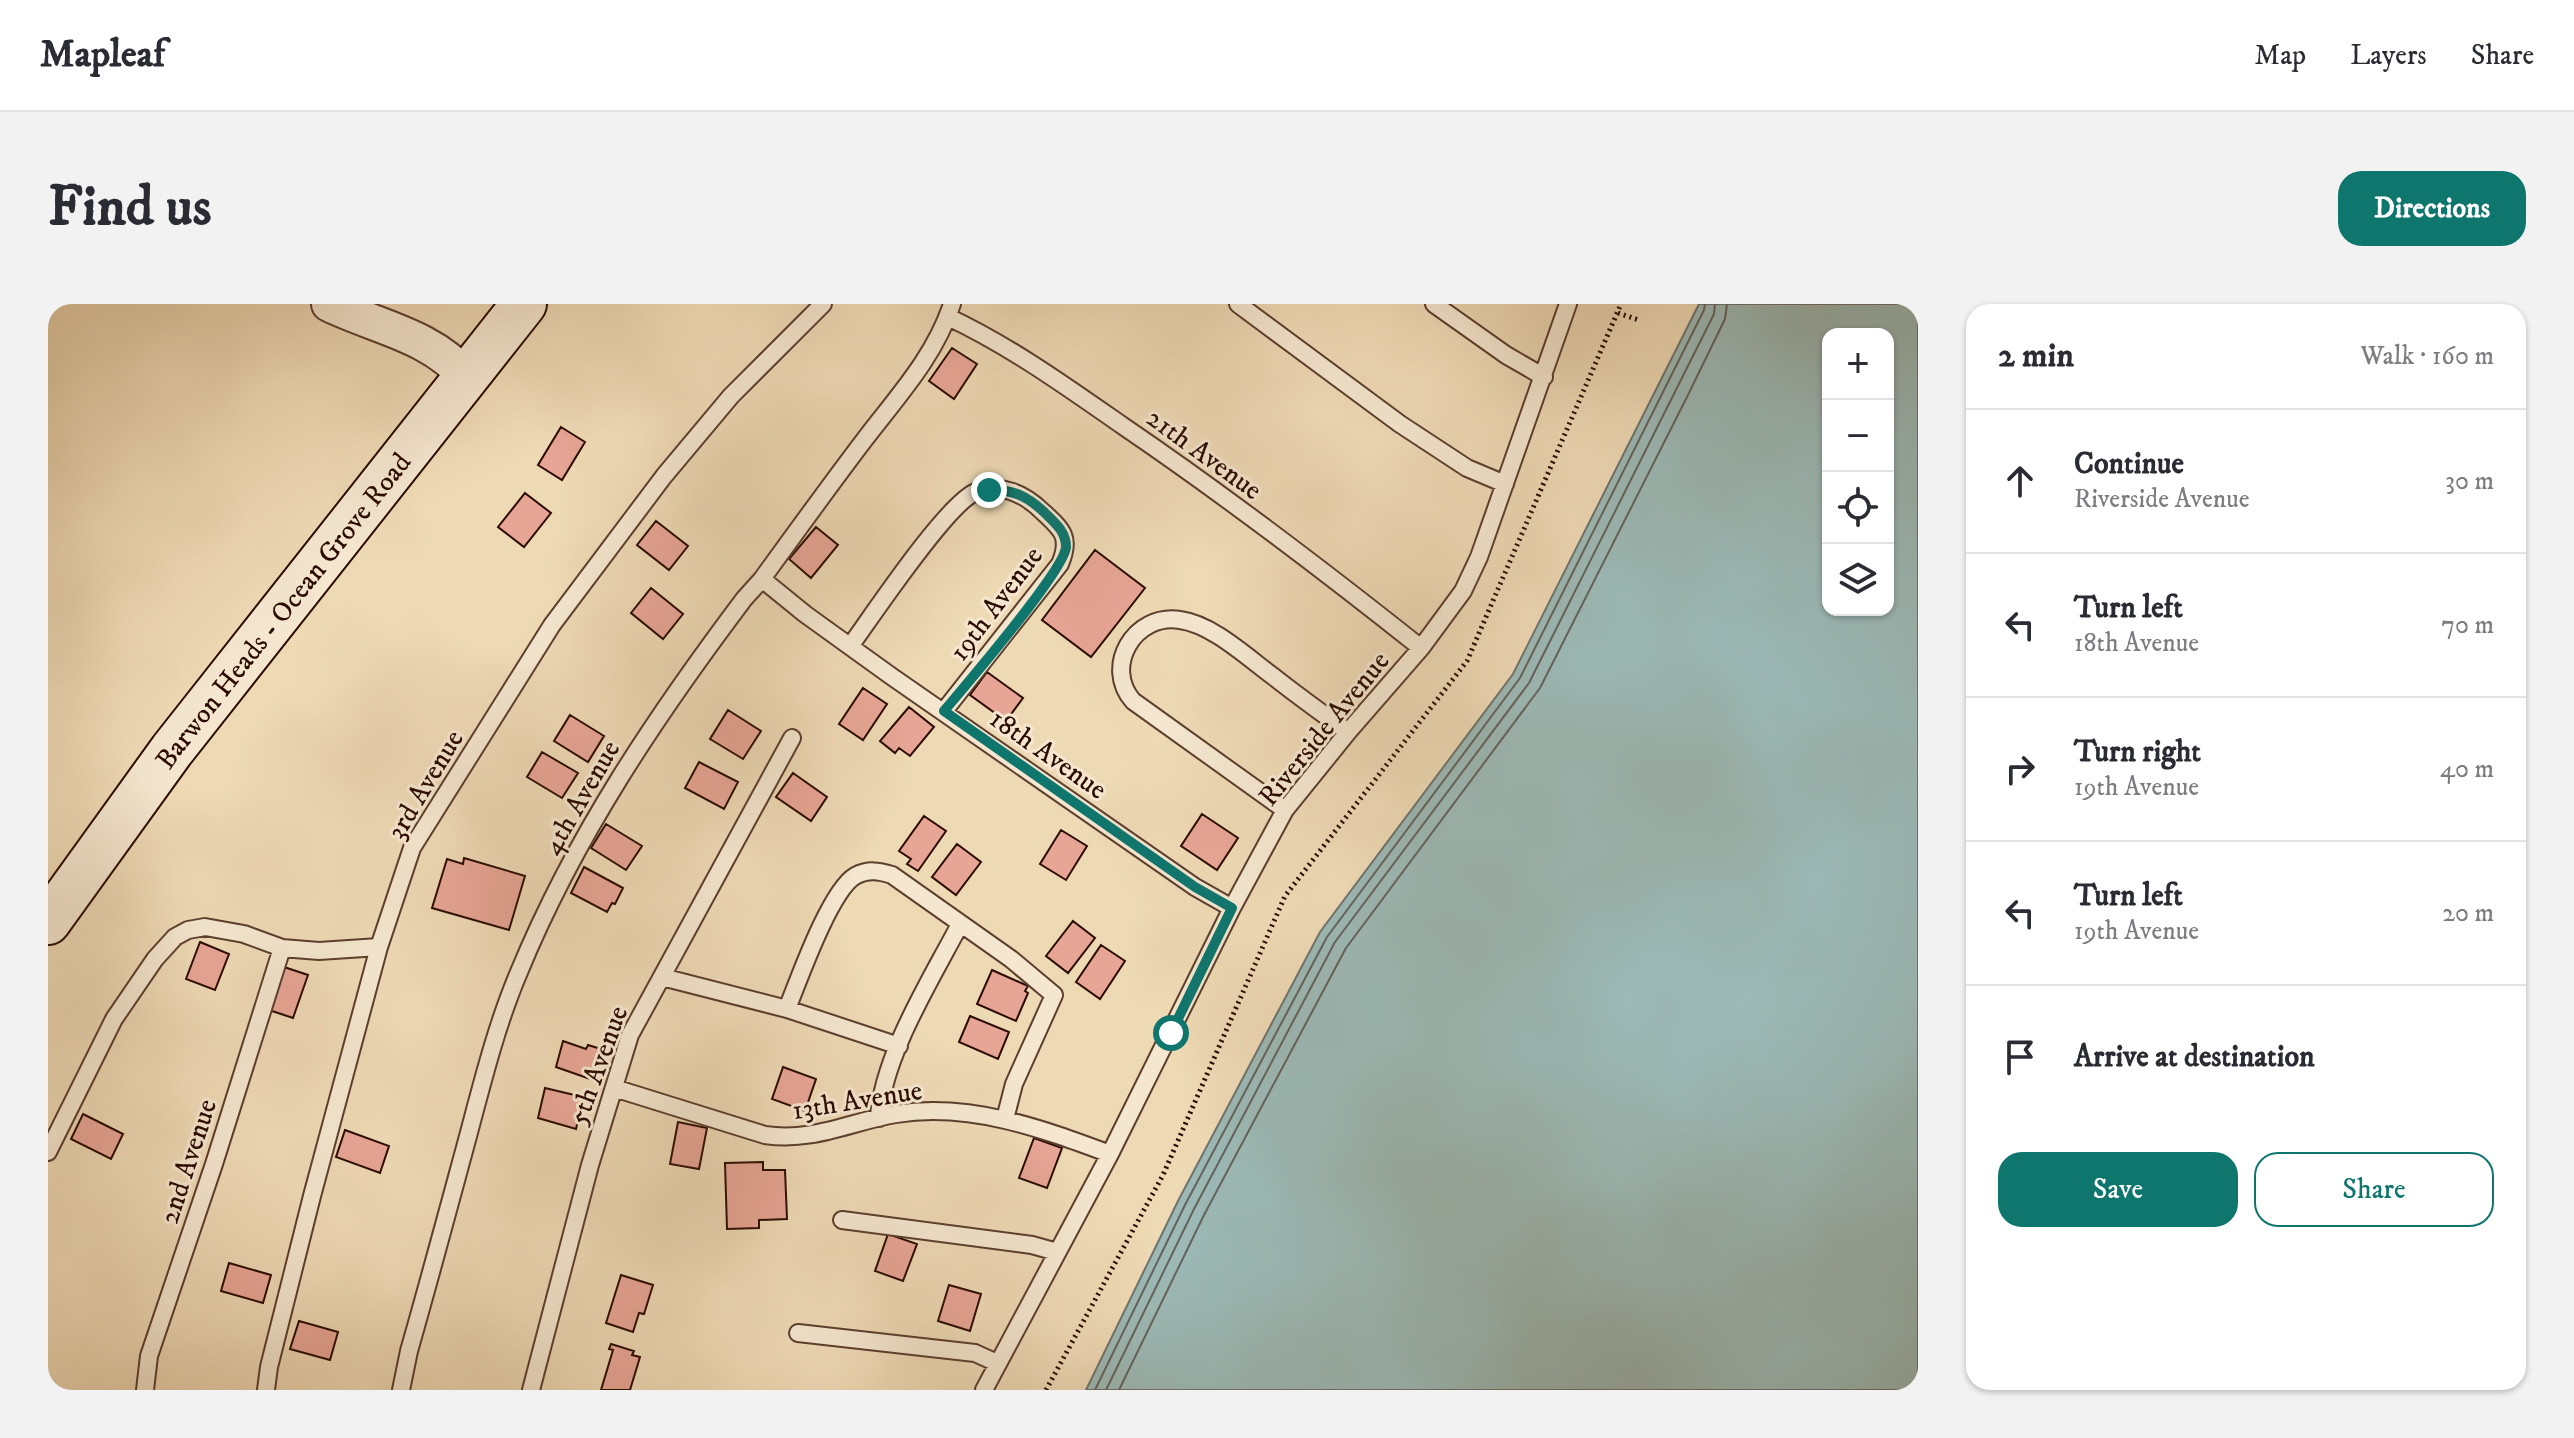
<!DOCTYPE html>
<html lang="en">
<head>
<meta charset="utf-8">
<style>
  body { margin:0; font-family:"IM FELL DW Pica",serif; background:#f2f2f3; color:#2b2b33 }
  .controls { position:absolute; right:24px; top:24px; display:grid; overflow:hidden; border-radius:16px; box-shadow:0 2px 6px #0004 }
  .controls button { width:72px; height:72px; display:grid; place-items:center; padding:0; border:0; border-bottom:2px solid #e1e1e2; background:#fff; color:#2b2b33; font:40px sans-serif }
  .stop { position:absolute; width:24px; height:24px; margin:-18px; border:6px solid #0f766e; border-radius:50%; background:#fff }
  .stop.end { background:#0f766e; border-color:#fff; box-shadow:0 2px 8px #0008 }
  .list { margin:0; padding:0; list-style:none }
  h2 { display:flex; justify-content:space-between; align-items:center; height:104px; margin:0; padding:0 32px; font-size:34px }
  h2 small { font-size:26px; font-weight:400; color:#7c7c81 }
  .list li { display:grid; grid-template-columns:52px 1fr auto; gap:24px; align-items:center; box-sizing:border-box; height:144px; padding:0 32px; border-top:2px solid #e1e1e2 }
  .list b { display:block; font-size:30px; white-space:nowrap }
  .list p { margin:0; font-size:26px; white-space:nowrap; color:#7c7c81 }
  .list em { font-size:26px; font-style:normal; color:#7c7c81 }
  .actions { display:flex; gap:16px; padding:24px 32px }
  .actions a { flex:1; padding:18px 0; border:2px solid #0f766e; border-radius:24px; text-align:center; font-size:28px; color:#0f766e }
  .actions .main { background:#0f766e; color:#fff }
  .icon { flex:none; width:44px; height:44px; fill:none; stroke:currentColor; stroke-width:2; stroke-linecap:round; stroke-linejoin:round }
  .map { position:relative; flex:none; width:1870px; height:1086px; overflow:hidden; border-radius:24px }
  header { display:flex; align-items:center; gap:48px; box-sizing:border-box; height:112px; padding:0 40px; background:#fff; border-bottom:2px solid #e1e1e2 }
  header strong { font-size:38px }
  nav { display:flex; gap:44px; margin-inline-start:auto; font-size:28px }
  .intro { display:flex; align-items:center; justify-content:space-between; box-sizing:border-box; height:192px; padding:0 48px }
  h1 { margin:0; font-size:56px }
  .button { padding:20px 36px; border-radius:24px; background:#0f766e; color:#fff; font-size:28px; font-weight:700 }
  main { display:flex; gap:48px; padding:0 48px }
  aside { flex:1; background:#fff; border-radius:24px; box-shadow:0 2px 6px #0004 }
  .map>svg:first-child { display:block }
  .water { fill:#9cb9b6; stroke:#6f736d; stroke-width:2; fill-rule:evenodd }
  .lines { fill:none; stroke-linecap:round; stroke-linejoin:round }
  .shore { stroke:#64625b; stroke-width:2 }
  .building { fill:#e7a595; stroke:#2b0b00; stroke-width:2 }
  .lane-casing { stroke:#5c3e2d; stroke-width:20 }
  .street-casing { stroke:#5c3e2d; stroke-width:38 }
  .secondary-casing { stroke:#2b0b00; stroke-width:48 }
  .path { stroke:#2b0b00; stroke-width:5; stroke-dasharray:2 4; stroke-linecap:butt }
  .lane { stroke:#f4e6cf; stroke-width:16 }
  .street { stroke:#f4e6cf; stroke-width:34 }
  .secondary { stroke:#f4e6cf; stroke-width:44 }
  .route { stroke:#0f766e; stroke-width:10 }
  .labels { text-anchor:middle; stroke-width:6; stroke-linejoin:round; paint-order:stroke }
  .street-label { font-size:28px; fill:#2b0b00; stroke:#f4e6cf }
</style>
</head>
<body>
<header>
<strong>Mapleaf</strong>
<nav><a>Map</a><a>Layers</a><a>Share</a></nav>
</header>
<div class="intro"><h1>Find us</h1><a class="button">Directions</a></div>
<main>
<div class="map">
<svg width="1870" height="1086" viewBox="0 0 1870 1086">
  <rect width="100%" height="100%" fill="#eed9b5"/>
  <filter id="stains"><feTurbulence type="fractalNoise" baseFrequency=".0025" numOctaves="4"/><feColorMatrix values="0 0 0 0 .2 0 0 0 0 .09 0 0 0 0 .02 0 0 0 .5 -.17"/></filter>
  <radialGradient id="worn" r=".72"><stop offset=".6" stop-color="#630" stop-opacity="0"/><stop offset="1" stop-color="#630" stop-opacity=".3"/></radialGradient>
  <path class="water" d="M1651,0H1870V1086H1038L1130,897L1272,628L1465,370ZM1780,30H1840V306H1780Z"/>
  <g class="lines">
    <path class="shore" d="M1047,1086L1137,901L1279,633L1472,374L1656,6L1657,0
      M1058,1086L1146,905L1287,638L1481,379L1666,10L1667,0
      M1071,1086L1156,911L1298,644L1492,384L1639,93L1677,15L1679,0"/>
  </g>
  <path class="building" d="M904,44L929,60L906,95L881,77Z
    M513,123L537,138L514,176L490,161Z
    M477,189L503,209L476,243L450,223Z
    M608,217L640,242L621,266L589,241Z
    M768,223L790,241L763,274L741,255Z
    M1047,246L1097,284L1043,353L994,316Z
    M603,284L635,310L615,335L583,309Z
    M939,368L975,394L958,417L922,391Z
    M815,384L839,400L815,436L791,420Z
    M861,403L886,423L862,452L851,444L847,449L832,437Z
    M680,406L713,427L695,455L662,435Z
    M522,411L556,432L540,458L506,437Z
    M494,448L530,469L514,494L479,473Z
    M651,458L690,478L676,505L637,484Z
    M745,469L779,493L763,517L728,493Z
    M1154,510L1190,534L1169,566L1133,542Z
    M876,512L898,527L870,567L859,560L863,555L851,547Z
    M558,520L594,542L578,566L543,544Z
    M1013,526L1039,542L1018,576L992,560Z
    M909,540L933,558L908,591L884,573Z
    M416,554L477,572L461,626L384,604L399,555L415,560Z
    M536,563L575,584L567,600L564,599L559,608L523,589Z
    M1025,617L1047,634L1020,669L998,652Z
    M152,638L181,650L167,686L138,675Z
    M1053,641L1077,657L1052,695L1028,678Z
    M233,662L260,671L245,714L218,705Z
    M944,666L980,682L977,687L980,689L968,717L929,700Z
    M922,712L961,728L950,755L911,738Z
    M515,737L538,745L540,741L556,746L545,776L508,763Z
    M735,763L768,775L757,807L724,795Z
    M497,784L535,793L528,825L490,814Z
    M35,810L75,830L63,855L23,835Z
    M630,818L659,824L651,865L622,860Z
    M297,826L341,842L332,869L288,853Z
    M986,834L1014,844L999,884L971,874Z
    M715,858V866H737L739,915L711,916V924L679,925L677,859Z
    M840,930L869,940L855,977L827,967Z
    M181,959L223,971L215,999L173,987Z
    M573,971L605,981L596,1010L591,1009L585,1028L558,1019Z
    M901,981L933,990L922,1027L890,1017Z
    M251,1017L290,1028L282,1056L242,1045Z
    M563,1040L586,1047L584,1051L592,1053L582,1086H553L565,1046L561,1045Z"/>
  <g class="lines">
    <defs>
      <path id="lane" d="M1190,0L1352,120L1419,164L1457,180
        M1386,0L1458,51L1496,73
        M900,13C962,42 1019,83 1075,122C1178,192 1276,267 1373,344
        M714,275L757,310L843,372L1147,583L1184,604
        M803,341C824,312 900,198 928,188C954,179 977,190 995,208C1015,226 1023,234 1012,260L896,407
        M1237,506L1085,397C1055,363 1086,309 1132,316C1164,320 1200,354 1226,373C1250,392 1275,410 1300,428
        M614,673L739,705L851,742
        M739,705C751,675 782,587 807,572C820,565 831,567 844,571L963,655L1006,691L966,780L957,815
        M566,784L717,831C766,838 801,818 848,810C922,798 995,825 1062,850
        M831,814C834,753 884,674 912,620
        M0,848L66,715L107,655L127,633L140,626L157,623L196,630L234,644L271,647L331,643
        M794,916L984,941L1009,948
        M750,1029L927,1049L949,1059
        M97,1086L101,1052L166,860L234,644
        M218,1086L221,1063L264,892L331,643L364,544L504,321L616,172L683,92L775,0
        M353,1086L361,1047C381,977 400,906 419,836C434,780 448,722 471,668C527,532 608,412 696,295L714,275C748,228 782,181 817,135C850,92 887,52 904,0
        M483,1086L542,861L582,731L744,434
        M936,1086L1062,850L1184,604L1237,506L1300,428L1373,344L1415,287L1431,253L1520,0"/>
      <path id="street" d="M281,0C328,23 383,31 418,73"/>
      <g id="secondary">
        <path id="s1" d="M0,618L124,446L476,0"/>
      </g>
    </defs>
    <use href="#lane" class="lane-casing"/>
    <use href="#street" class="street-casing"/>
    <use href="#secondary" class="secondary-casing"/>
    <path class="path" d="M1570,9L1591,16
      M998,1086L1115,871L1237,592L1419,357L1573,0"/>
    <use href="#lane" class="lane"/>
    <use href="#street" class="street"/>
    <use href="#secondary" class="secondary"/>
  </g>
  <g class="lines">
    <path class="route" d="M941,186C964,185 979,192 996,208C1006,218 1018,227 1018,243C1016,267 917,382 896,407L1147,583L1184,604L1123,729"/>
  </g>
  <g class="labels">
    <g class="street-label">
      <text transform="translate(1157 149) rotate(36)" y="10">21th Avenue</text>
      <text transform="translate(947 299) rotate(-53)" y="10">19th Avenue</text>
      <text dy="10" stroke="none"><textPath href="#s1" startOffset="390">Barwon Heads - Ocean Grove Road</textPath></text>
      <text transform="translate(1275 424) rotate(-51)" y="10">Riverside Avenue</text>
      <text transform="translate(1001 449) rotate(35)" y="10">18th Avenue</text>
      <text transform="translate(376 480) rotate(-59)" y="10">3rd Avenue</text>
      <text transform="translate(532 493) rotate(-60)" y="10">4th Avenue</text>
      <text transform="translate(549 761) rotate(-70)" y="10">5th Avenue</text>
      <text transform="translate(809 795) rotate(-9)" y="10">13th Avenue</text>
      <text transform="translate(139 857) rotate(-72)" y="10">2nd Avenue</text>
    </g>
  </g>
  <rect width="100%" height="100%" filter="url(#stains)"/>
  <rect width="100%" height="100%" fill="url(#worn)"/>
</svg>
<div class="controls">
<button>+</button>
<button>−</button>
<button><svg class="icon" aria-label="locate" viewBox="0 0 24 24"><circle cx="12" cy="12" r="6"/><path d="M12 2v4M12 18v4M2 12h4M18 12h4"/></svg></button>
<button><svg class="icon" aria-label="layers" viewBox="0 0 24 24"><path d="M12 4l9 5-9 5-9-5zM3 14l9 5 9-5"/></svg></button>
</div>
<div class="stop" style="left:1123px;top:729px"></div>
<div class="stop end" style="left:941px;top:186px"></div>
</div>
<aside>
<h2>2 min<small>Walk · 160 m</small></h2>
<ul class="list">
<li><svg class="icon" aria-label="ahead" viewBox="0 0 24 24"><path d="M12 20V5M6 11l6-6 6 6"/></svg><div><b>Continue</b><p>Riverside Avenue</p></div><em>30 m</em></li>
<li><svg class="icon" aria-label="left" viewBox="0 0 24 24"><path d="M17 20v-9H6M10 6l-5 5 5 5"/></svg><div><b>Turn left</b><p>18th Avenue</p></div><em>70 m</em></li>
<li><svg class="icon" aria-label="right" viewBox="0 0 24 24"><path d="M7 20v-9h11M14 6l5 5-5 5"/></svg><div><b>Turn right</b><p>19th Avenue</p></div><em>40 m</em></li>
<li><svg class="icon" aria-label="left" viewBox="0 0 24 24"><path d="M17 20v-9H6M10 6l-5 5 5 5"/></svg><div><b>Turn left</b><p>19th Avenue</p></div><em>20 m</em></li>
<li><svg class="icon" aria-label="arrive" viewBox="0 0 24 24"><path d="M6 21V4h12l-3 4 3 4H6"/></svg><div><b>Arrive at destination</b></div></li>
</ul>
<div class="actions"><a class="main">Save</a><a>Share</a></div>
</aside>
</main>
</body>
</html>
